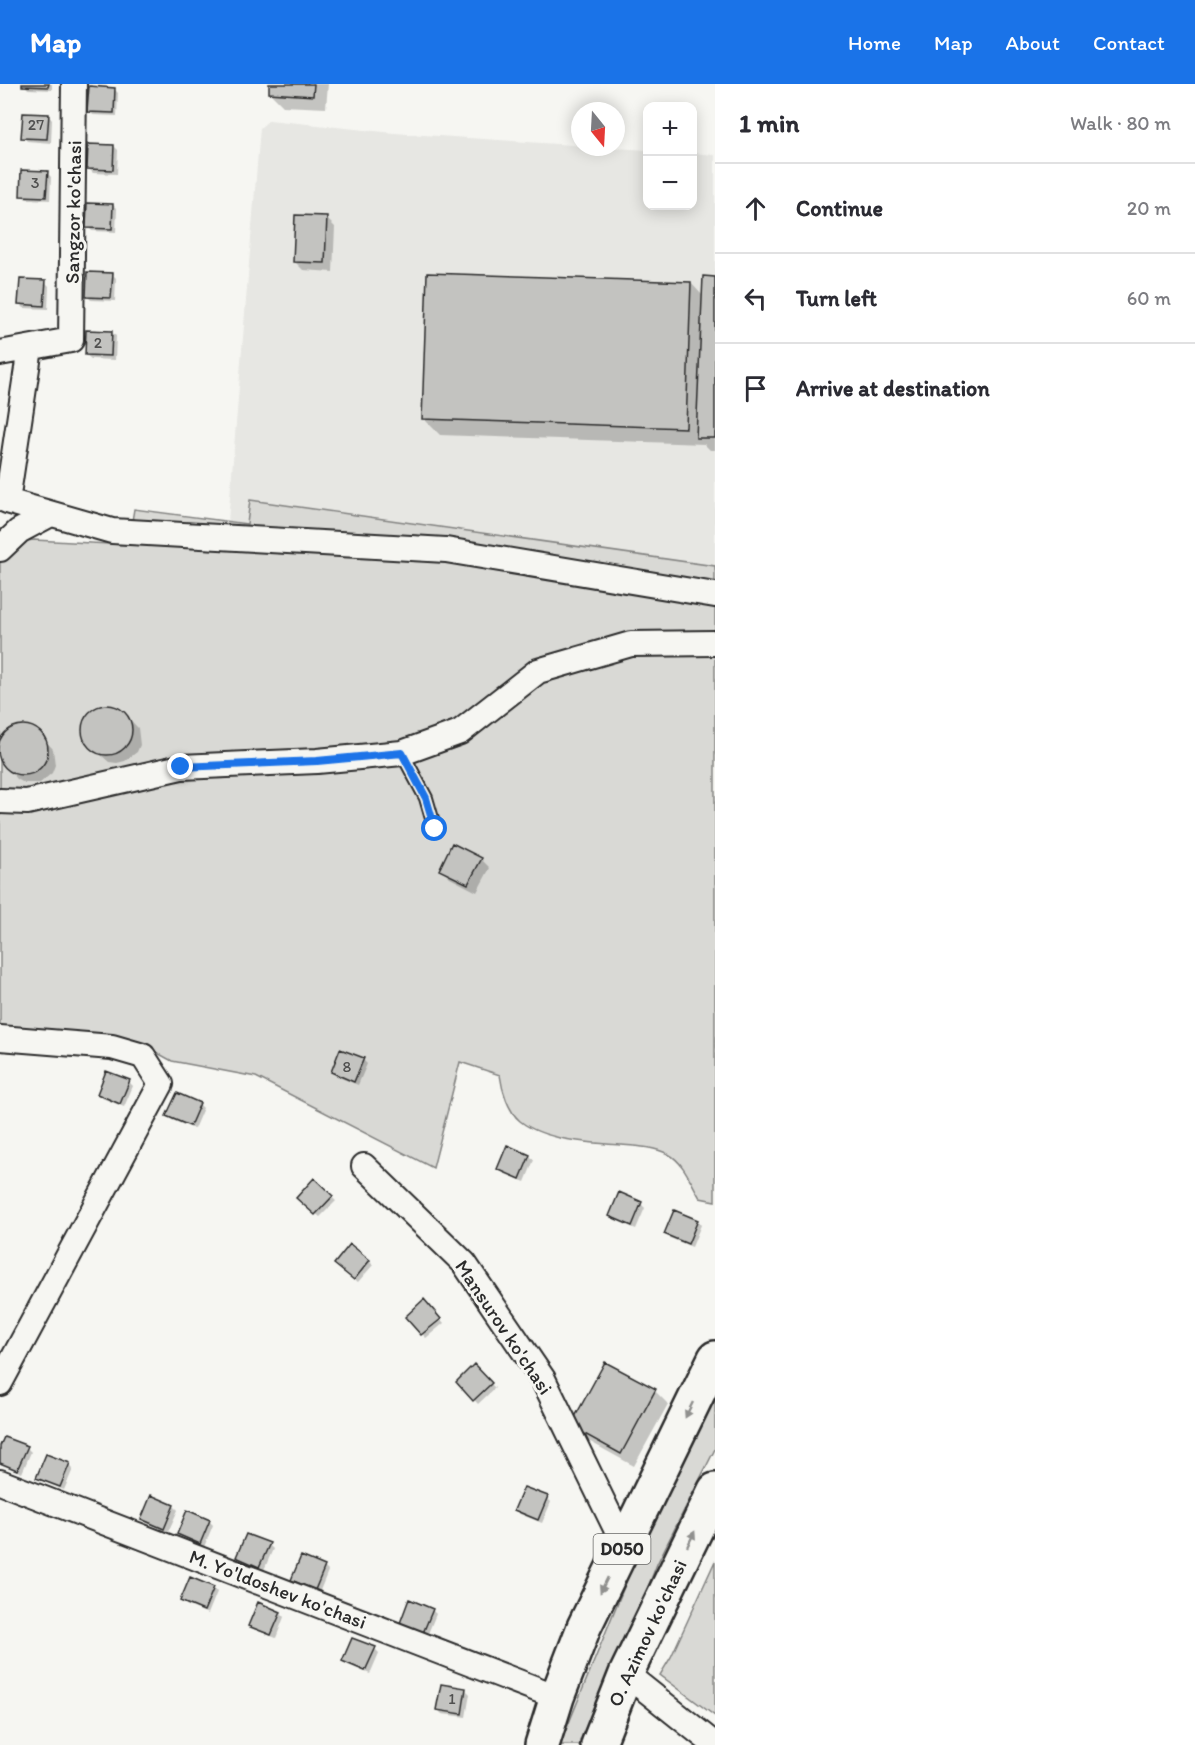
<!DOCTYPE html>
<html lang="en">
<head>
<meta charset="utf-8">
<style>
  body { margin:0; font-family:Itim,sans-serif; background:#f7f7f7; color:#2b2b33 }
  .controls { position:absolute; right:18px; top:18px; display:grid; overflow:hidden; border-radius:12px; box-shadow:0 3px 15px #0003 }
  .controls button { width:54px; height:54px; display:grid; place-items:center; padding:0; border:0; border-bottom:2px solid #e1e1e2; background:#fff; color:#2b2b33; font:30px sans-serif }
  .compass { position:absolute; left:571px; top:18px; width:54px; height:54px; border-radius:50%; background:#fff; box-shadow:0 3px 15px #0003; rotate:162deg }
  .stop { position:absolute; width:18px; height:18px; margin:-14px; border:4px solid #1a73e8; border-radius:50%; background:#fff }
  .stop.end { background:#1a73e8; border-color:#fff; box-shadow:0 2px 6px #0008 }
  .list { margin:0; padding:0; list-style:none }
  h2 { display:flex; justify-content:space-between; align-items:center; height:78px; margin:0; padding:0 24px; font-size:26px }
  h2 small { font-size:20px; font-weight:400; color:#7c7c81 }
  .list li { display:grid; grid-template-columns:39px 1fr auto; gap:18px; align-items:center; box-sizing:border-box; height:90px; padding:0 24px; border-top:2px solid #e1e1e2 }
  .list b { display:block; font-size:22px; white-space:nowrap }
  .list em { font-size:20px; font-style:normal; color:#7c7c81 }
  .icon { flex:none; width:33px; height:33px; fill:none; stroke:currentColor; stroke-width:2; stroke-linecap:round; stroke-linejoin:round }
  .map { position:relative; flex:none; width:715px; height:1661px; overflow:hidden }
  header { display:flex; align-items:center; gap:36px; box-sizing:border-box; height:84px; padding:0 30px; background:#1a73e8; color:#fff }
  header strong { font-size:28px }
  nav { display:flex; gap:33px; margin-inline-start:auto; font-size:21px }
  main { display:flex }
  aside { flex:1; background:#fff }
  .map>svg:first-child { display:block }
  .built { fill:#e7e7e3 }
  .green { fill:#d9d9d5; stroke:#828280; stroke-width:1.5 }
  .shadow { fill:#0003 }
  .building { fill:#c3c3c0; stroke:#2b2b2b; stroke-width:1.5 }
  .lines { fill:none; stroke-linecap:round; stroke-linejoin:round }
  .lane-casing { stroke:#2b2b2b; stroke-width:16 }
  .street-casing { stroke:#2b2b2b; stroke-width:28 }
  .primary-casing { stroke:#2b2b2b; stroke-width:38 }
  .lane { stroke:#f6f6f2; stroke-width:12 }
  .street { stroke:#f6f6f2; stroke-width:24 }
  .primary { stroke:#f6f6f2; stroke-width:33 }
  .oneway { fill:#90908e }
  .route { stroke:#1a73e8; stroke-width:8 }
  .labels { text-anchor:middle; stroke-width:6; stroke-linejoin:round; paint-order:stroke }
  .number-label { font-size:16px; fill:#515150 }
  .shield { fill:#f6f6f2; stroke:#686867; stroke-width:1.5 }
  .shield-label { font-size:18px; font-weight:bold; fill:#2b2b2b }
  .street-label { font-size:20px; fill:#2b2b2b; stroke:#f6f6f2 }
</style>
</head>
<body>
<header>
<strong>Map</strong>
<nav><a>Home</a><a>Map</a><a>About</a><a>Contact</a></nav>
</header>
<main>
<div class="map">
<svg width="715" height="1661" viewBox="0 0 715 1661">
  <rect width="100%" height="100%" fill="#f6f6f2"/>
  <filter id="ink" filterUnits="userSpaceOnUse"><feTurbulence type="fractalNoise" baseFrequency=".0167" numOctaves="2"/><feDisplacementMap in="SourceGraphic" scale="12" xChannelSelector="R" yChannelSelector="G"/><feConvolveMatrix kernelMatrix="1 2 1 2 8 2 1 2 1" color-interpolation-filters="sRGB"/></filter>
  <g filter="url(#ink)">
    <path class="built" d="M269,36L394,49L647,66L648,122H692L693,69L715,71V482L250,416L247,440L228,438L260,44Z"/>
    <path class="green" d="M250,416L715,482V1117L700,1114C691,1099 684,1078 668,1070C655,1063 636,1062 622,1061C591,1059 545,1057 520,1037C508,1027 502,1006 500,991L460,978L433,1084L256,993L172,977L134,956L0,942V460L34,456L128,461L134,425L247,440Z
      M715,1315V1365L657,1480L586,1661H560L637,1471Z
      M715,1477V1632L660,1591L671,1573Z"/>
    <path class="shadow" d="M24,0H52V6L28,5Z
      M271,0H328L326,24L283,22L270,9Z
      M114,5L118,9L117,32L93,31L89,27Z
      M48,31L52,36L51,59L27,57L23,53Z
      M114,62L118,66L117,90L93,89L89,85Z
      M47,89L51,93L50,116L26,115L22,111Z
      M113,121L117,125L116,148L92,147L88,143Z
      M326,134L335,143L333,188L303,186L294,177Z
      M112,190L116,194L115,217L91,216L87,212Z
      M715,194V366H710L704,360L440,351L423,334L691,199L703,212Z
      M45,198L49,202L48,225L24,224L20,220Z
      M111,248L116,252L115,276L91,275L86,271Z
      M106,622L114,623L123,628L138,644L140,661L137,668L125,677L117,679L109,678L86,658L83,650V642L91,628Z
      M21,643L29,644L38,649L53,665L55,681L52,689L40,699H24L17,695L0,675V660L6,649Z
      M481,775L490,784L477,808L450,794L441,785Z
      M363,976L367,980L358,1001L336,992L332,988Z
      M129,998L133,1002L124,1023L102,1014L98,1010Z
      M199,1020L203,1024L194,1045L172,1036L168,1032Z
      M530,1072L534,1076L525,1098L503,1089L499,1084Z
      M314,1097L336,1117L320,1133L298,1114Z
      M641,1120L645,1124L636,1145L615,1136L610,1132Z
      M697,1137L701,1141L692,1163L670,1154L666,1150Z
      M369,1177L373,1181L358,1198L340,1183Z
      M428,1221L444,1239L426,1254L407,1233Z
      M474,1283L495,1304L478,1320L458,1298Z
      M655,1307L668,1320L634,1382L585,1355L572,1342Z
      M27,1364L31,1368L22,1389L0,1380V1366Z
      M69,1381L73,1385L64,1406L42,1397L38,1393Z
      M152,1413L174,1422L178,1426L168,1448L147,1439L142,1435Z
      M547,1414L551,1418L542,1439L520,1430L516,1426Z
      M209,1437L213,1441L204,1463L183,1453L178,1449Z
      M269,1461L273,1465L264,1486L242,1477L238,1473Z
      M324,1483L328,1487L319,1509L297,1500L293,1496Z
      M213,1504L217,1508L208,1530L186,1521L182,1516Z
      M432,1526L436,1530L427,1552L406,1543L401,1539Z
      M280,1529L284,1533L276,1554L254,1545L249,1541Z
      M375,1565L379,1569L370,1590L348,1581L344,1577Z
      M466,1606L470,1610L466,1633L442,1630L438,1626Z"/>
    <path class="building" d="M22,0H49L48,3L22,2Z
      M269,0H314L313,12L269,9Z
      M89,2L115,4L114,29L87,28Z
      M23,29L49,30L47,55L21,54Z
      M88,60L114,61L113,86L87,85Z
      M21,86L48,87L46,113L20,112Z
      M87,119L113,120L112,145L86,144Z
      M295,131L327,132L325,179L293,178Z
      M87,188L113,189L111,214L86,213Z
      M427,189L691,198L686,344L422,335Z
      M703,192L715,193V354H696Z
      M20,195L46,196L44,222L18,220Z
      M86,246L112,247L111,272L85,271Z
      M82 646a25 25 0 1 1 50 0a25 25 0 1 1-50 0Z
      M-2 666a25 25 0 1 1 50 0a25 25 0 1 1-50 0Z
      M452,759L482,774L468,800L439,786Z
      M340,965L364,974L354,998L331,988Z
      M106,987L130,996L120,1020L97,1010Z
      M177,1009L200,1019L190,1042L166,1032Z
      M507,1061L530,1071L520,1095L497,1085Z
      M314,1094L333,1112L315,1131L296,1114Z
      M619,1108L642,1118L632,1142L609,1132Z
      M674,1126L698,1136L688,1160L664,1150Z
      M350,1160L370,1176L354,1196L334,1180Z
      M424,1215L441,1235L421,1251L405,1233Z
      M605,1278L656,1305L621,1370L570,1342Z
      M474,1280L492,1299L473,1317L456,1298Z
      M4,1353L28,1362L17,1386L0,1379V1362Z
      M46,1370L70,1379L60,1403L36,1394Z
      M524,1403L548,1412L538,1436L514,1426Z
      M151,1411L174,1421L164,1445L141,1435Z
      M187,1426L210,1436L200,1460L177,1450Z
      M246,1450L270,1459L259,1483L236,1473Z
      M301,1472L325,1482L315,1506L291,1496Z
      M190,1493L214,1503L204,1527L180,1517Z
      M409,1515L433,1525L423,1549L400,1539Z
      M258,1518L281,1528L271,1551L248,1542Z
      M352,1554L376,1563L365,1587L342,1577Z
      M441,1600L466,1604L462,1630L436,1626Z"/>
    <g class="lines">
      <defs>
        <path id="lane" d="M402,669L426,714L435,745"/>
        <path id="street" d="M30,264L7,417L112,447L446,466L715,511
          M0,269L71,256L74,0
          M0,465L19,447L51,430
          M0,717L27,718L181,683L317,677L402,669L460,648L538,587L631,560L715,559
          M0,954L112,963L143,972L161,1000L0,1299
          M364,1082L464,1179L543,1295L624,1461
          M0,1398L557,1613
          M626,1590L715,1661"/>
        <path id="primary" d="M542,1661L557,1613L584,1543L715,1274
          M598,1661L626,1590L715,1406"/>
      </defs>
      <use href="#lane" class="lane-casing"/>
      <use href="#street" class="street-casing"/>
      <use href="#primary" class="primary-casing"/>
      <use href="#lane" class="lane"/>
      <use href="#street" class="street"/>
      <use href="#primary" class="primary"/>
    </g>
    <defs><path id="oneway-solid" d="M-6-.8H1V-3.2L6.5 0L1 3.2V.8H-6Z" transform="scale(1.5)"/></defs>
    <g class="oneway">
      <use href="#oneway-solid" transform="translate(689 1326) rotate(116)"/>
      <use href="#oneway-solid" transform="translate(691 1455) rotate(-64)"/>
      <use href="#oneway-solid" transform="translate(604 1501) rotate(116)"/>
    </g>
  </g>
  <g class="lines" filter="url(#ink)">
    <path class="route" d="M181,683L317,677L402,669L426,714L435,745"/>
  </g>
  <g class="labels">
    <g class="number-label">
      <text x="36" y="46">27</text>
      <text x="35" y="104">3</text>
      <text x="98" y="264">2</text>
      <text x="347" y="988">8</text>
      <text x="452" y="1620">1</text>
    </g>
    <rect class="shield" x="593.5" y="1450" width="57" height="30" rx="4.5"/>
    <g class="shield-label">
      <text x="622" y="1471">D050</text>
    </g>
    <g class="street-label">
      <text transform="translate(73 128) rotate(-89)" y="7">Sangzor ko'chasi</text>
      <text transform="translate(504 1243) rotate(56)" y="7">Mansurov ko'chasi</text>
      <text transform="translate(278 1505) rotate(21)" y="7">M. Yo'ldoshev ko'chasi</text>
      <text transform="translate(647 1549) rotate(-65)" y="7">O. Azimov ko'chasi</text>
    </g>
  </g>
</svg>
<div class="controls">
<button>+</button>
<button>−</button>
</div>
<svg class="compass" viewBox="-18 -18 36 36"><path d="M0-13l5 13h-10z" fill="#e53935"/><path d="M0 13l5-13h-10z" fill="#7c7c81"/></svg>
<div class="stop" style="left:435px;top:745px"></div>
<div class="stop end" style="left:181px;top:683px"></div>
</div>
<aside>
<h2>1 min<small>Walk · 80 m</small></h2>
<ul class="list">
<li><svg class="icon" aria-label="ahead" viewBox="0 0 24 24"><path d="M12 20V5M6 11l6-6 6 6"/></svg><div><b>Continue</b></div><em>20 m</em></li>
<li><svg class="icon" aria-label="left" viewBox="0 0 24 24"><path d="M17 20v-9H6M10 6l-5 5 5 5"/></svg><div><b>Turn left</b></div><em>60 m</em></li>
<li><svg class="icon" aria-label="arrive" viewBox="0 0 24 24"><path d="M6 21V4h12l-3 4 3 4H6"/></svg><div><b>Arrive at destination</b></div></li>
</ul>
</aside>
</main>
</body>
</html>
